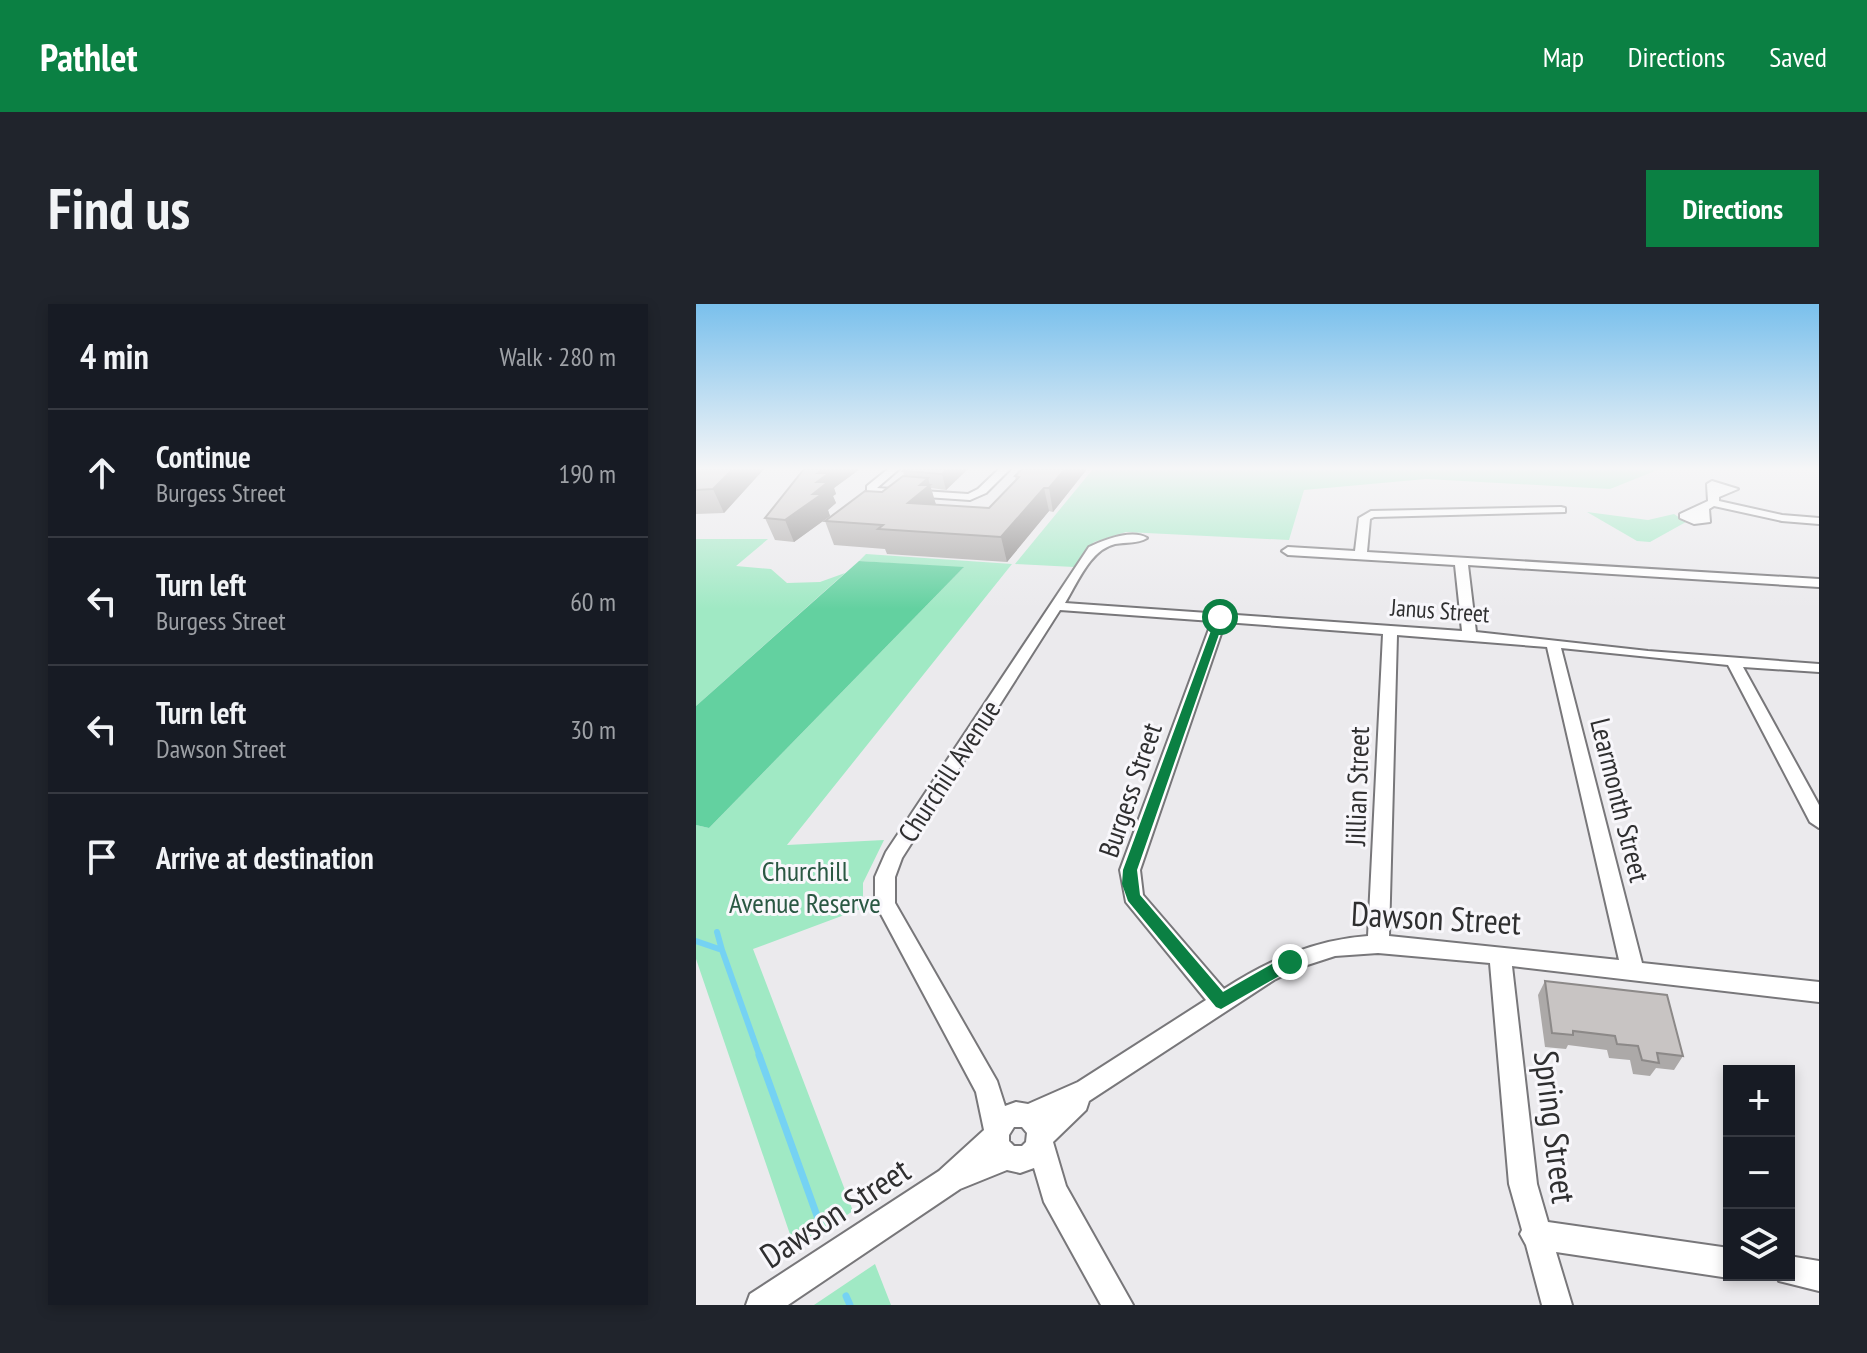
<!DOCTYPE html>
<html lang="en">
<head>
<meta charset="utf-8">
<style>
  body { margin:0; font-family:"PT Sans Narrow",sans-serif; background:#20242c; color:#f1f3f6 }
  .controls { position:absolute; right:24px; bottom:24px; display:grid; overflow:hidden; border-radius:0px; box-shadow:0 4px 12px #0003 }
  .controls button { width:72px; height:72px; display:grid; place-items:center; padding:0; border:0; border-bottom:2px solid #363941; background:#171b24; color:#f1f3f6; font:40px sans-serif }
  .stop { position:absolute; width:24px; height:24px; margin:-18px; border:6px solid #0b8043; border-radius:50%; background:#fff }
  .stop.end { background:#0b8043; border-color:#fff; box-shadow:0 2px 8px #0008 }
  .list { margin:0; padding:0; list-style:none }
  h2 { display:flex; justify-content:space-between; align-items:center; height:104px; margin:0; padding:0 32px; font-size:34px }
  h2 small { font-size:26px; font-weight:400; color:#9ea1a6 }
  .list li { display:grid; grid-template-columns:52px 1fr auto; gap:24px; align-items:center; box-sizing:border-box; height:128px; padding:0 32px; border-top:2px solid #363941 }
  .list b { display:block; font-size:30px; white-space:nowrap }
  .list p { margin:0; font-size:26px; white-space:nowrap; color:#9ea1a6 }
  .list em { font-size:26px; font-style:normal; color:#9ea1a6 }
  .icon { flex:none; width:44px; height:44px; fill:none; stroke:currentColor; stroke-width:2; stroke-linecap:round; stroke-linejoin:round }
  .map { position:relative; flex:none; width:1123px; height:1001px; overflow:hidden; border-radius:0px }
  header { display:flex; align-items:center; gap:48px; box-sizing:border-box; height:112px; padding:0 40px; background:#0b8043; color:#fff }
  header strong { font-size:38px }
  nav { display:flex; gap:44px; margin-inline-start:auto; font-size:28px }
  .intro { display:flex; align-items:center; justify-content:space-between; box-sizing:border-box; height:192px; padding:0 48px }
  h1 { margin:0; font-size:56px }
  .button { padding:20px 36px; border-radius:0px; background:#0b8043; color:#fff; font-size:28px; font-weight:700 }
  main { display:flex; gap:48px; padding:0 48px }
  aside { flex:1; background:#171b24; border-radius:0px; box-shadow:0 4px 12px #0003 }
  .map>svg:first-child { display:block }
  .green { fill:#a0e9c4 }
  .forest { fill:#63d1a0 }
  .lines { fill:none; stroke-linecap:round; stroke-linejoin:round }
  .stream-far1 { stroke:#75d2f3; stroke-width:6 }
  .stream { stroke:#75d2f3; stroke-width:7 }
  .minor-casing { stroke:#78777a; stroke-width:4 }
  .minor { fill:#fff; fill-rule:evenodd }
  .wall { fill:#aca9a8 }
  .shaded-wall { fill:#8c8988 }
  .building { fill:#c8c4c3; stroke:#8c8988; stroke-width:2 }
  .route { fill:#0b8043 }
  .labels { text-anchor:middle; stroke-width:6; stroke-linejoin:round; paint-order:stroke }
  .far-street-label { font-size:24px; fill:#2f2f30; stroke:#f8f7fb }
  .street-label { font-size:28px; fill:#2f2f30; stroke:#f8f7fb }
  .park-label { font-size:28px; fill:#2a5843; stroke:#f8f7fb }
  .near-street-label { font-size:34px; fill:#2f2f30; stroke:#f8f7fb }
</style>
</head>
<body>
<header>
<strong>Pathlet</strong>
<nav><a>Map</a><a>Directions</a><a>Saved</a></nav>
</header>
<div class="intro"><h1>Find us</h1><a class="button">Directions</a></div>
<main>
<aside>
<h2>4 min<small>Walk · 280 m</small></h2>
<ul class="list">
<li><svg class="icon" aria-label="ahead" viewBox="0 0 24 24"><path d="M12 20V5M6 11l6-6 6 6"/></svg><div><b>Continue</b><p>Burgess Street</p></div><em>190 m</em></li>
<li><svg class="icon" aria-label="left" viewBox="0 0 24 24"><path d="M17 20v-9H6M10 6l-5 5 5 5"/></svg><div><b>Turn left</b><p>Burgess Street</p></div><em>60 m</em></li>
<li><svg class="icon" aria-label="left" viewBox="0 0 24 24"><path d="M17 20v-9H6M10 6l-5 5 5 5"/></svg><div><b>Turn left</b><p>Dawson Street</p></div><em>30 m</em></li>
<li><svg class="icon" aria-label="arrive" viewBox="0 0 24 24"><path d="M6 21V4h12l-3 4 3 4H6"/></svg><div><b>Arrive at destination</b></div></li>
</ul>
</aside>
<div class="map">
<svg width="1123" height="1001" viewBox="0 0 1123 1001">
  <rect width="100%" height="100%" fill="#ebeaed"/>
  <path class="green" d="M397,165H964L914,185L730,175L608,186L593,236L430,228L398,238L378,263L319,260Z
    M891,208L952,216L978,210L990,218L954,238L941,237Z
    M0,235H72L40,262L75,265L91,279L124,278L149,269L0,402Z
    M170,250L316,260L91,541L188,536L167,579V604L57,645L157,907L99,945L0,655V521L13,524L267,264L163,257Z
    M179,960L195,1001H118Z"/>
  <path class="forest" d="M163,257L268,263L13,524L0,521V402Z"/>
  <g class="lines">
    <path class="stream-far1" d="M21,628L26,646
      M0,637L26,646L64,753"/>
    <path class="stream" d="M63,751L124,920
      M150,992L154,1001"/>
    <defs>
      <path id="minor" d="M192,165H203L181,184L272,190L282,185L303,165H314L290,189L274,196L171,189V182Z
        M1016,177L1042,185L1023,193V197L1086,211L1123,214V220L1086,217L1018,202L1013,205L1014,218L998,220L984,214V210L1012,197L1011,180Z
        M865,203L869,204V208L678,213L674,215L671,248L1123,275V283L772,261L780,328L952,347L1123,360V368L1047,363L1123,501V524L1114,518L1032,361L865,344L946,659L1123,678V698L816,662L841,880L852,918L1033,944V971H1039L1033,974L860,948L876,1001H846L830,941L824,930L826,926L813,880L794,659L682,649L639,652L602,664L578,676L393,797L390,806L357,838L370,882L437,1001H405L348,898L338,864L324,869L311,866L264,885L92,1001H50L54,990L243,867L288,826L280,788L179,599V573L190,548L393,243C408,236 436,225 451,234C441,240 430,238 419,240C394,246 382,278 369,299L766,327L759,261L592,251L586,247L592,243L659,247L663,214L675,207ZM364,306L516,317L424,566L430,598L510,696L382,778L332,800L320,798L309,802L301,777L199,599V573L206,554ZM529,318L687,330L672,632C618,636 573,656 528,685L447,591L444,566ZM701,331L851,343L923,656L693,632ZM326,823L331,829L330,838L326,842H318L313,837V831L318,823Z
        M1093,952L1123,957V987L1083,977L1080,971H1093Z"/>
    </defs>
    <use href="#minor" class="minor-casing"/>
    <use href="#minor" class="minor"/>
  </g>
  <path class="wall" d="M0,165H68L28,209L0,210Z
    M108,165H164L138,184L140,190L137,192L140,199L132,206L134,212L98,238L79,236L69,214Z
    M272,165L250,186L235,184L240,201L293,204L320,176L319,172L391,165L357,208L353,207L311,258L191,250L189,245L138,241L129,217L186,188L208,172L207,167Z
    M849,677L987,752L978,766L960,764L954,772L937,770L934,756L913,754L911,746L872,741L870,745L849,743L842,691Z"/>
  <path class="shaded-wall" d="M37,165H68L28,209L17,185Z
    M128,165H164L138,184L140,190L137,192L140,199L132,206L134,212L98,238L89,216L117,190L122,169Z
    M251,165H272L250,186L246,170Z
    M369,165H391L357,208L353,184Z
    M232,174L234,181L241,204L212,199L224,181Z
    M348,184L353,207L311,258L305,233Z"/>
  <path class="building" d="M0,165H37L17,185L0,186Z
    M108,165H128L122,169H133L121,178H132L117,190H126L89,216L69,214Z
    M209,165H251L246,170L207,167Z
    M326,165H369L353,184H348L305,233L182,225L187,221L129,217L169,187L186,188L207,172L232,174L224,181H234L212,199L293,204L323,173L319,172Z
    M849,677L971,691L987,752L961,749L963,759L946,756L942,742L921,740L919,732L877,727V731L856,729Z"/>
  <linearGradient id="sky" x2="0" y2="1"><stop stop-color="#7ac0ec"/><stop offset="0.54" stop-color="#f6f6f7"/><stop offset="1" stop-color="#f6f6f7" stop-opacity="0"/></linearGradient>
  <rect width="1123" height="305" fill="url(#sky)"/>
  <path class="route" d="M524,310L529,313L441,566L444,591L527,688L588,653H599V663L525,705L520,703L432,597L426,580L427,566L520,313Z"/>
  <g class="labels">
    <g class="far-street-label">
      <text transform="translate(744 307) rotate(4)" y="8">Janus Street</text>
    </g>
    <g class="street-label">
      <text transform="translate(253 467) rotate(-57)" y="10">Churchill Avenue</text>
      <text transform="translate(661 482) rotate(-88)" y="10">Jillian Street</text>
      <text transform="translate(434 486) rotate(-71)" y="10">Burgess Street</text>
      <text transform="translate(924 496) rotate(76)" y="10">Learmonth Street</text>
    </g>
    <g class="park-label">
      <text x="109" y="577">Churchill<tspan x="109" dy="32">Avenue Reserve</tspan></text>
    </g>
    <g class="near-street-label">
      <text transform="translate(740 614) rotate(3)" y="12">Dawson Street</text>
      <text transform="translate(859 823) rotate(83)" y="12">Spring Street</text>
      <text transform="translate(139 909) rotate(-33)" y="12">Dawson Street</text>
    </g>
  </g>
</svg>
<div class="controls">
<button>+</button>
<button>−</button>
<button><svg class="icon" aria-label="layers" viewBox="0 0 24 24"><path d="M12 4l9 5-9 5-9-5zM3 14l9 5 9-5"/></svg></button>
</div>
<div class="stop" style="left:524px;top:313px"></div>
<div class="stop end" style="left:594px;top:658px"></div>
</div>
</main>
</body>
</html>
